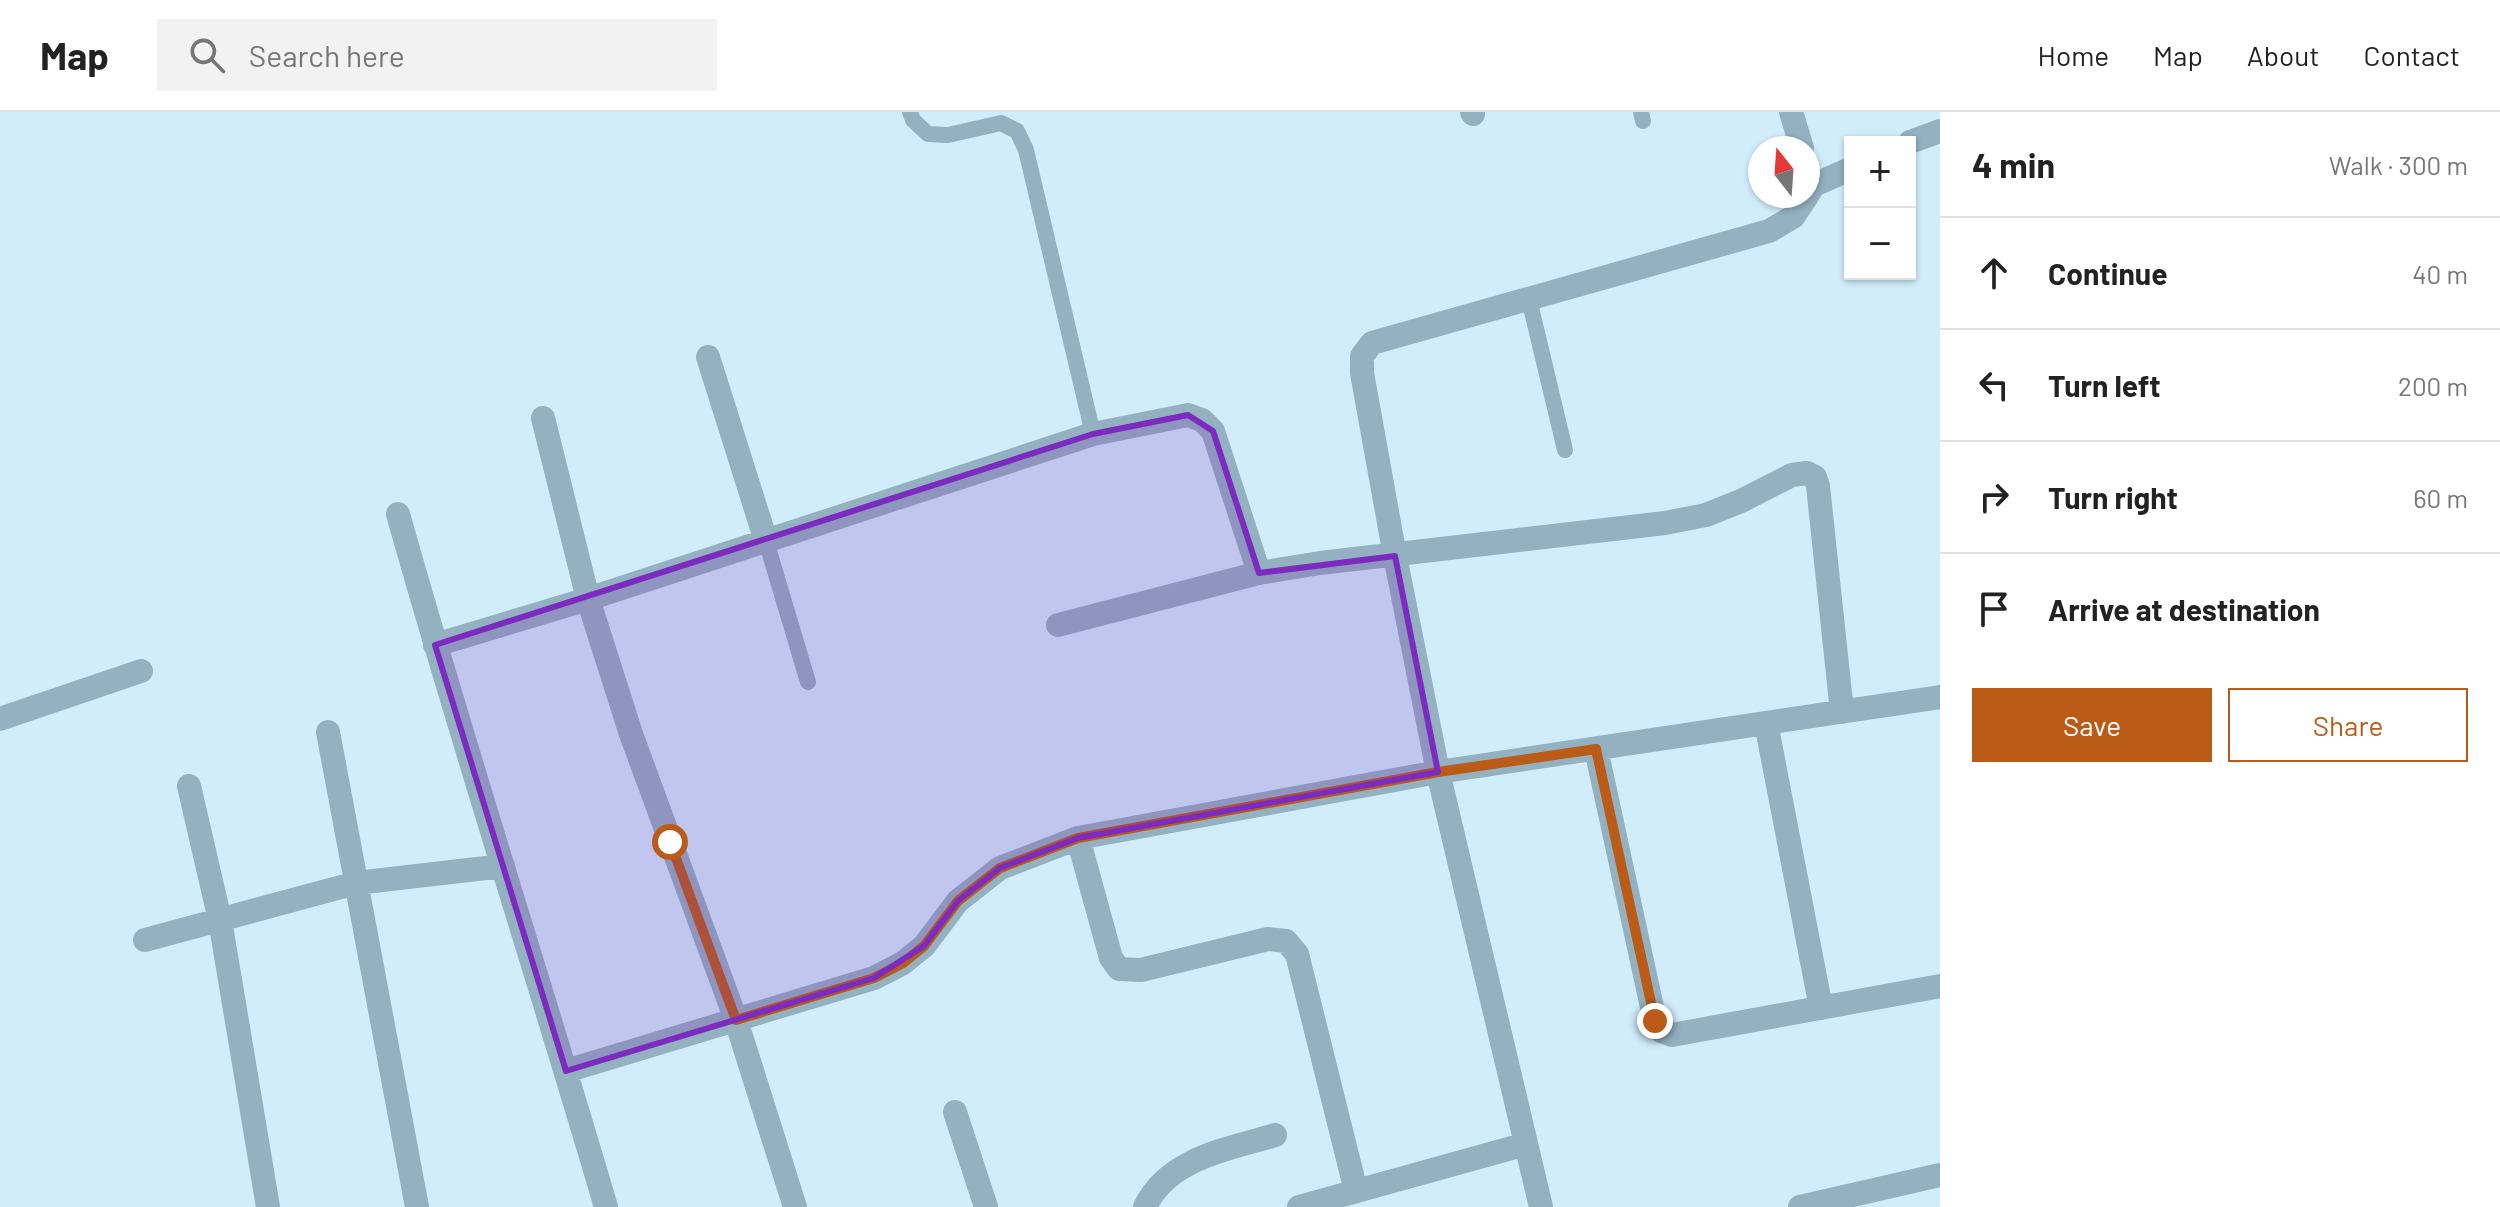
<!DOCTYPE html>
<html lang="en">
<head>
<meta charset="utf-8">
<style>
  body { margin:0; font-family:Barlow,sans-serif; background:#f2f2f2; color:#222 }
  .controls { position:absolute; right:24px; top:24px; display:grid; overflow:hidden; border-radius:0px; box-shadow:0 2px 6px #0004 }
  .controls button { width:72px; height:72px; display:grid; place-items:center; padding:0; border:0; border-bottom:2px solid #e0e0e0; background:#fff; color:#222; font:40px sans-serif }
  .compass { position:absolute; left:1748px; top:24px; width:72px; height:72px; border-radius:50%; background:#fff; box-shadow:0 2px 6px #0004; rotate:343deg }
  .stop { position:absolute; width:24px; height:24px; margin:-18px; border:6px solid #bb5b18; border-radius:50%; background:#fff }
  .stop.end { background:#bb5b18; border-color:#fff; box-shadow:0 2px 8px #0008 }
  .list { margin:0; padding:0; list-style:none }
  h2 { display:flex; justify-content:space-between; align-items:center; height:104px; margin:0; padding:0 32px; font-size:34px }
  h2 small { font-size:26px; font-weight:400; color:#767676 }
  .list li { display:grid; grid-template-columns:52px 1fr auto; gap:24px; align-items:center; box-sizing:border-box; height:112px; padding:0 32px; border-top:2px solid #e0e0e0 }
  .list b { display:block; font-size:30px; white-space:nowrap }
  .list em { font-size:26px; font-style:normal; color:#767676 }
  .actions { display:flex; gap:16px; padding:24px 32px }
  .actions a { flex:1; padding:18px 0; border:2px solid #bb5b18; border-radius:0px; text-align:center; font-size:28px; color:#bb5b18 }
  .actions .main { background:#bb5b18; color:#fff }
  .icon { flex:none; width:44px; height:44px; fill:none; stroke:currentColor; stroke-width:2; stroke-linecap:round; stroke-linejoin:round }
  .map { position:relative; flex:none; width:1940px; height:1095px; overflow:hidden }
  header { display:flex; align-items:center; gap:48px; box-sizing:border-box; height:112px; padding:0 40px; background:#fff; border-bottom:2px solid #e0e0e0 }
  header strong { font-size:38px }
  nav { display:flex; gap:44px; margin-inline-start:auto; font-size:28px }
  .search { width:560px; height:72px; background:#f2f2f2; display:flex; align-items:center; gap:20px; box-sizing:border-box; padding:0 28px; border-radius:0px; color:#767676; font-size:30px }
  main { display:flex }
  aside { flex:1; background:#fff }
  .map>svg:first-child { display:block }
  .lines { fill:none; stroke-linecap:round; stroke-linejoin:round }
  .service { stroke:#93b1c0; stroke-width:16 }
  .minor { stroke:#93b1c0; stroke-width:24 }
  .route { stroke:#bb5b18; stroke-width:10 }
  .marked { fill:#7b2cbf; fill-opacity:0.2; stroke:#7b2cbf; stroke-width:6; stroke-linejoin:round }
</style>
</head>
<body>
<header>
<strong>Map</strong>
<div class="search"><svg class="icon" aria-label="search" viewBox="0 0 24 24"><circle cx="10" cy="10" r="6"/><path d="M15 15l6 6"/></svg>Search here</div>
<nav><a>Home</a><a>Map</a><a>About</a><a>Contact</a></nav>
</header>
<main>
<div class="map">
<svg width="1940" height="1095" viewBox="0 0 1940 1095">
  <rect width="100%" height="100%" fill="#d1edfb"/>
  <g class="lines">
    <path class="service" d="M910,0L913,8L928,22L948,23L1001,11L1017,19L1026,38L1093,322
      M1641,0L1643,9
      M1529,187L1565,338
      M766,429L808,570"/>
    <path class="minor" d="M1472,0L1473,2
      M1791,0L1802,36
      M1910,30L1940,19
      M1808,82L1814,73L1850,57
      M708,245L766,429
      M543,306L588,487L631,622L736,908L795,1095
      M398,402C463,634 538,863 606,1095
      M1058,513L1259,461L1320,451L1665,411L1706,403L1741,389L1792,363L1807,361L1815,365L1818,374L1842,600
      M435,533L588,487L1093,322L1188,303L1202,308L1213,319L1259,461
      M0,607L141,559
      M1766,611L1821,896
      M328,620L417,1095
      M1596,637L1655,909L1661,919L1672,923L1940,874
      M189,674L220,808L268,1095
      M1078,726L1111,846L1119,857L1141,858L1268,827L1286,829L1297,842L1356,1079
      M145,828L356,771L503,754
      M566,959L874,866L903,851L924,834L958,789L1000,756L1078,726L1438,660L1940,585
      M955,1000L986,1095
      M1145,1095C1168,1046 1229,1037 1275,1023
      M1299,1095L1526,1032
      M1541,1095L1438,660L1395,444L1362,261V244L1372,231L1769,119L1793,105L1807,84
      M1800,1095L1940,1063"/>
  </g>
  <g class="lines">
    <path class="route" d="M670,730L736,908L874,866L903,851L924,834L958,789L1000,756L1078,726L1438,660L1596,637L1655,909"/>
  </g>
  <path class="marked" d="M1188,303L1213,319L1259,461L1395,444L1438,660L1078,726L1000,756L958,789L924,834L874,866L566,959L435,533L1093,322Z"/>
</svg>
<div class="controls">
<button>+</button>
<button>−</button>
</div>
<svg class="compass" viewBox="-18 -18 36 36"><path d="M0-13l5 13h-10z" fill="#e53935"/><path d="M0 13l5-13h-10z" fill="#767676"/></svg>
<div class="stop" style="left:670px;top:730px"></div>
<div class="stop end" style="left:1655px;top:909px"></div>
</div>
<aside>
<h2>4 min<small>Walk · 300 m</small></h2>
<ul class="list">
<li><svg class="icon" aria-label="ahead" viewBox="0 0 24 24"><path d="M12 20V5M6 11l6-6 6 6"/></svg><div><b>Continue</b></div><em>40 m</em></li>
<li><svg class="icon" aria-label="left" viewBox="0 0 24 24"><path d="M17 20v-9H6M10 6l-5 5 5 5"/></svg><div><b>Turn left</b></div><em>200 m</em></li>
<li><svg class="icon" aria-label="right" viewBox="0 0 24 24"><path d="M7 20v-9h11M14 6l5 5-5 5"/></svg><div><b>Turn right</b></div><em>60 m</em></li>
<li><svg class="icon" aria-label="arrive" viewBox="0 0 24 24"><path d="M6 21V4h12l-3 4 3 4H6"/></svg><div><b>Arrive at destination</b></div></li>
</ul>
<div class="actions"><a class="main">Save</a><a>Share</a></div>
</aside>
</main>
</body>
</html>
